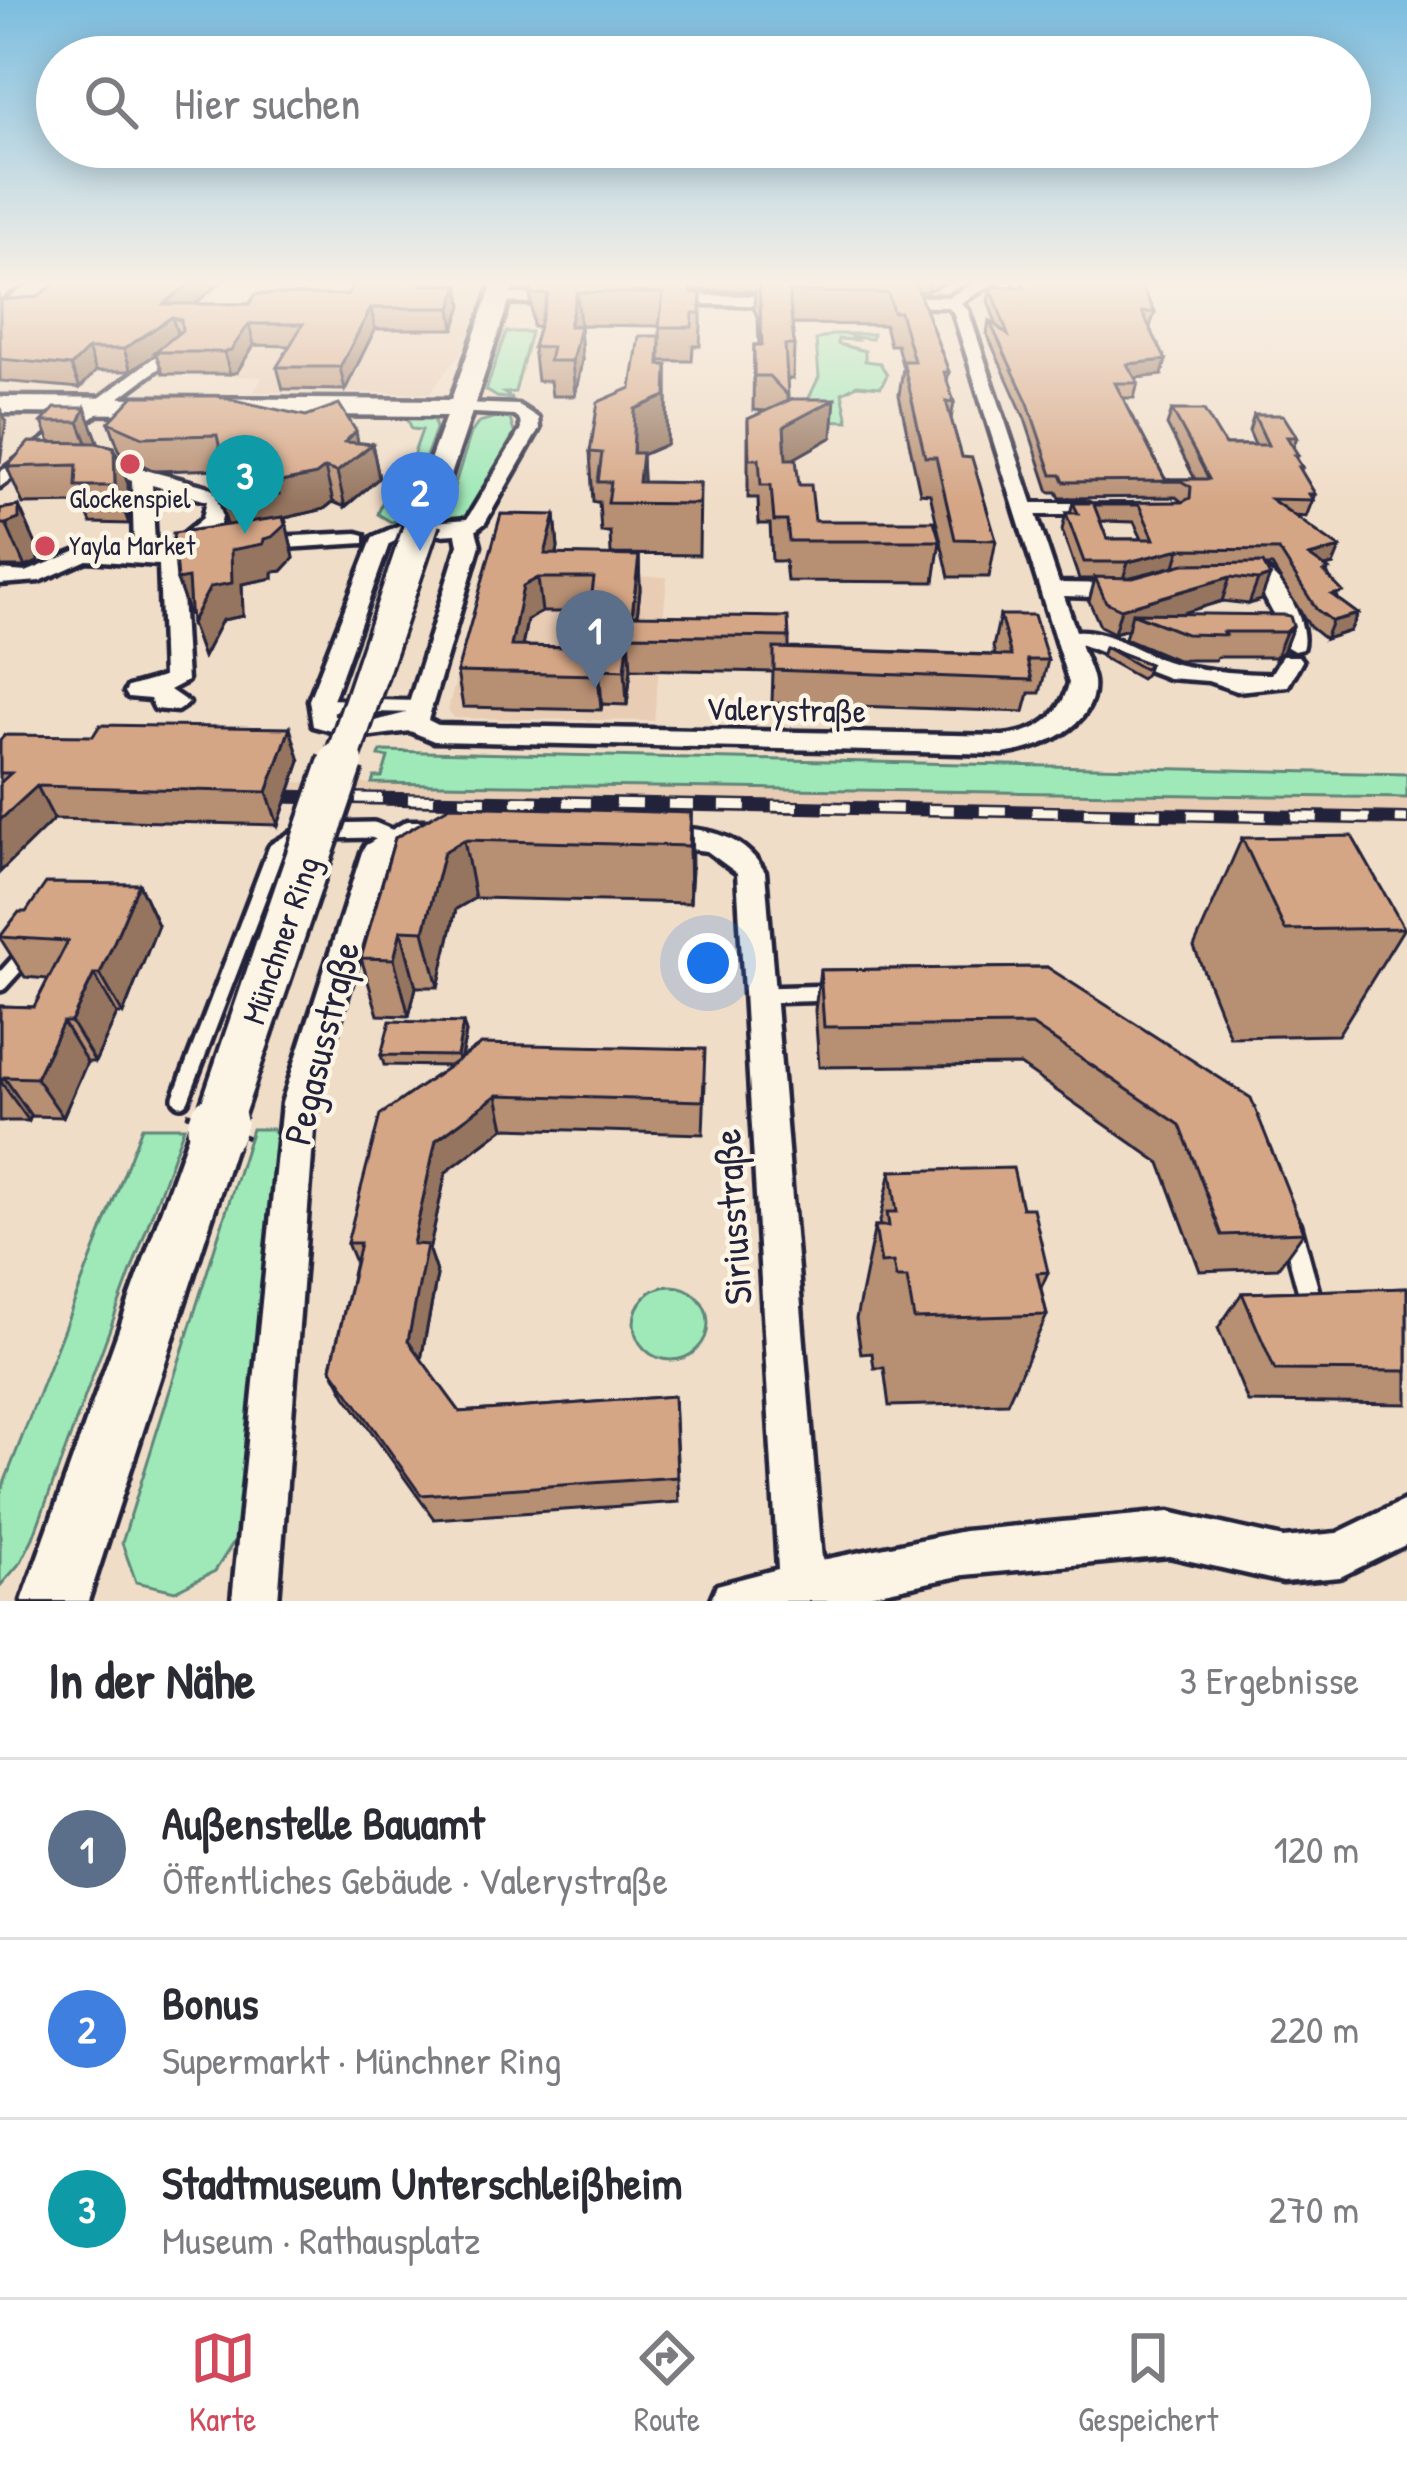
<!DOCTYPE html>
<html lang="de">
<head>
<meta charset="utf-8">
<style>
  body { margin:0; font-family:"Patrick Hand",sans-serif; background:#f7f7f7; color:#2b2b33 }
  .you { position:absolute; left:708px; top:963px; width:42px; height:42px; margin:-30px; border:9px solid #fff; border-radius:50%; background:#1a73e8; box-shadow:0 0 0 18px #1a73e833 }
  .badge { display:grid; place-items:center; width:78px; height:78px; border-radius:50%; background:#d1495b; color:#fff; font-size:39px; font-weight:700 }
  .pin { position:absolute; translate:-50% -99px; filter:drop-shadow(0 3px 6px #0008) }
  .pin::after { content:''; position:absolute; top:63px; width:42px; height:36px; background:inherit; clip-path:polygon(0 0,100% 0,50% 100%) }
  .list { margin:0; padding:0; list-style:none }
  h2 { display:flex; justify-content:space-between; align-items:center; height:156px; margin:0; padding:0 48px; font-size:51px }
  h2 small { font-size:39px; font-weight:400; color:#7c7c81 }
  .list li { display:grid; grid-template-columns:78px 1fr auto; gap:36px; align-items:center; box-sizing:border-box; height:180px; padding:0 48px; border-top:3px solid #e1e1e2 }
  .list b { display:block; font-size:45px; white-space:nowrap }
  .list p { margin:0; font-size:39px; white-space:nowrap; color:#7c7c81 }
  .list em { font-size:39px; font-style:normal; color:#7c7c81 }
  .icon { flex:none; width:66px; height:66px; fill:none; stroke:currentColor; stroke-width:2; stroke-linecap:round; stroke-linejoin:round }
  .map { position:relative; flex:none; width:1407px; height:1601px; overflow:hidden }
  .search { position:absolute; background:#fff; box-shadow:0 6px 30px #0003; left:36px; right:36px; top:36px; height:132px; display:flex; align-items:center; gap:30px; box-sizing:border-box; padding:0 42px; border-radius:66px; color:#7c7c81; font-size:45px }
  .sheet { height:696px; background:#fff }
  nav { display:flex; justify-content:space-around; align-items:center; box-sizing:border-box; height:168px; border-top:3px solid #e1e1e2; background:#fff; font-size:33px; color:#7c7c81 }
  nav a { display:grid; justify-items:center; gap:6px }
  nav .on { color:#d1495b }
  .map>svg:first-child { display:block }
  .built { fill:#e8ccb4 }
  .green { fill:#9fe9b8; stroke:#60867a; stroke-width:3 }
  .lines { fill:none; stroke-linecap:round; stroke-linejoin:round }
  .lane-far2-casing { stroke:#22223b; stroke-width:20 }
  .lane-far1-casing { stroke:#22223b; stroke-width:24 }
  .lane-casing { stroke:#22223b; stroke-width:28 }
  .street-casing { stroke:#22223b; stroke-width:9 }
  .secondary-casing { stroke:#22223b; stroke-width:9 }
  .lane-far2 { stroke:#fcf5e5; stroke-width:12 }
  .lane-far1 { stroke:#fcf5e5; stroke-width:15 }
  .lane { stroke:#fcf5e5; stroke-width:20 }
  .street { fill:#fcf5e5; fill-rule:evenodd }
  .secondary { fill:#fcf5e5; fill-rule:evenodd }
  .rail-casing { stroke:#22223b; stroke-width:14 }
  .rail { stroke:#fcf5e5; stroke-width:9; stroke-dasharray:26; stroke-linecap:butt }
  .secondary-bridge-far2-casing { stroke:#22223b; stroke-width:40; stroke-linecap:butt }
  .secondary-bridge-far1-casing { stroke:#22223b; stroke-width:52; stroke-linecap:butt }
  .secondary-bridge-casing { stroke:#22223b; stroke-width:66; stroke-linecap:butt }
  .secondary-bridge-far2 { stroke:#fcf5e5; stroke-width:33 }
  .secondary-bridge-far1 { stroke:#fcf5e5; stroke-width:44 }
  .secondary-bridge { stroke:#fcf5e5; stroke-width:57 }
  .wall { fill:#b78f73; stroke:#22223b; stroke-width:3; fill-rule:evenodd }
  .shaded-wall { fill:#95745e; stroke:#22223b; stroke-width:3 }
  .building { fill:#d5a686; stroke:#22223b; stroke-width:3; fill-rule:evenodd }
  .poi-dot { fill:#d1495b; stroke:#fcf5e5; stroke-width:4.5 }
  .labels { text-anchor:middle; stroke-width:9; stroke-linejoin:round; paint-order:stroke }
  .far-poi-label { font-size:27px; fill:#22223b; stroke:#fcf5e5 }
  .street-label { font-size:33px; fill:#22223b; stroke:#fcf5e5 }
  .near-street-label { font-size:39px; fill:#22223b; stroke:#fcf5e5 }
</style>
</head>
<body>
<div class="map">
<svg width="1407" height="1601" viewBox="0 0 1407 1601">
  <rect width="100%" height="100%" fill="#f0ddc8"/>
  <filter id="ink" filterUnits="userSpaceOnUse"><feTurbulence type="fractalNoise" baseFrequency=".00833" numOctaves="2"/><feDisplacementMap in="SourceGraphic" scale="24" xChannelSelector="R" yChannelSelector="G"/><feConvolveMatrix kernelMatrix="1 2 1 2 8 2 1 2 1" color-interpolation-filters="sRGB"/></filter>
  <g filter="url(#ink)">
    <path class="built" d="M275,280H488L463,350L430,393L254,392L262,377L161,374L182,351Z
      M483,574L667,577L654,721L454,718L448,710Z
      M275,782L1407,798V827L374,806L266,799Z"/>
    <path class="green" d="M506,332H531L515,392L504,393L513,399L497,397L486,390Z
      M834,334H873L872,339L852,337L856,340L838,339V344L865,351V361L880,363L887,375L881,387L857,385L842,393L848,421L806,420L805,406L819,377L816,340Z
      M415,415L434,419L436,429L403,519L391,522L378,514L395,467L411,462L422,430L412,429L408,420Z
      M496,417L510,419L515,435L469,515L443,522L471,433L479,422Z
      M381,751L1407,774V798L372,783L374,777H382L388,757L379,756Z
      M142,1127H184L33,1538L21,1562L0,1586V1494Z
      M252,1129H272L277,1138L240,1532L215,1571L175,1591L136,1582L122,1543Z
      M634 1323a37 37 0 1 1 74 0a37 37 0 1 1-74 0Z"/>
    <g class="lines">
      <defs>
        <path id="lane-far2" d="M1025,509H1086
          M319,705L421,707"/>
        <path id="lane-far1" d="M326,831L373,830L392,838
          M0,983L29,951
          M762,995L835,993
          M181,1098L276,850L305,833"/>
        <path id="lane" d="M1291,1227L1310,1297"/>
        <path id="street" d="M9,280H27L0,298V286Z
          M980,280H999L961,303L968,310L1059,583L1124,584L1135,591L1124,598L1064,596L1076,631C1107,629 1137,651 1166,661C1188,669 1248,675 1271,674L1282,656H1298L1302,661L1288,686L1237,691L1208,681L1168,678L1080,644C1084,656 1091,669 1093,681C1098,728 1038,749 1003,754L434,741L410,731L357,738L313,726L309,700L373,537L400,525L467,519L521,429L520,420L514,415L454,412L451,408L460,403L518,405L538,418L539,429L485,523L476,530L480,545L428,720L438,725L1003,736C1037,733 1061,717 1069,683L953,312L947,307L888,306L880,301L888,296L948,297ZM456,534L458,545L406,713L371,722L334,716L333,700L389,544L403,537Z
          M499,294H567L575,299L567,304L494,302L491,299Z
          M666,295L789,296L797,301L789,306L661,303V297Z
          M172,344L186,348L0,487V472Z
          M142,469L206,486L227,499L220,524L191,549L197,554L194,559L180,561L187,681L170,690L189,703L177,711L155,709L150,699L128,697L125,692L128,687L163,677L159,565L87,560L40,581L0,584V570L26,572L87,547L134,548L132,480L118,474L128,468ZM152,485L207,501L203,518L169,546L155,544Z
          M357,533L364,535V543L254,550L243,544L254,538Z
          M1264,569C1285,579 1310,627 1302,649L1294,651L1282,644V630L1257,583H1239L1228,576L1239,569Z
          M407,821H439L453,831L439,841H413L388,857L316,1103L278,1601H232L282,1103L362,852L366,845Z
          M657,827C701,828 741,831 765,872L822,1560L964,1531L1169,1512L1283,1538L1337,1533L1407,1499V1544L1340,1577L1283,1582L1169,1556L964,1575L841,1601H710L717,1585L778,1569L737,873L707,851L647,844L643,837Z"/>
        <path id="secondary" d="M494,280H516L434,526H412L408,520L446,416L0,413V397L451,400Z
          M216,1106L234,1112L241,1128L88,1601H22L191,1128L198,1112Z"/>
      </defs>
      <use href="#lane-far2" class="lane-far2-casing"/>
      <use href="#lane-far1" class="lane-far1-casing"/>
      <use href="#lane" class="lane-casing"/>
      <use href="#street" class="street-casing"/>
      <use href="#secondary" class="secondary-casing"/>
      <use href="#lane-far2" class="lane-far2"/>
      <use href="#lane-far1" class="lane-far1"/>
      <use href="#lane" class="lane"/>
      <use href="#street" class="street"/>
      <use href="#secondary" class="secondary"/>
      <defs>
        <path id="rail" d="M252,796L1407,819"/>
      </defs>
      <use href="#rail" class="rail-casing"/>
      <use href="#rail" class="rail"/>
      <defs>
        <path id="secondary-bridge-far2" d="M340,765L423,520"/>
        <path id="secondary-bridge-far1" d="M217,1126L341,762"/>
        <path id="secondary-bridge" d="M216,1128L218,1123"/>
      </defs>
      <use href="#secondary-bridge-far2" class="secondary-bridge-far2-casing"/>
      <use href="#secondary-bridge-far1" class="secondary-bridge-far1-casing"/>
      <use href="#secondary-bridge" class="secondary-bridge-casing"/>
      <use href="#secondary-bridge-far2" class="secondary-bridge-far2"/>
      <use href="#secondary-bridge-far1" class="secondary-bridge-far1"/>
      <use href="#secondary-bridge" class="secondary-bridge"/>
    </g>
    <path class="wall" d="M355,280H438L436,285H459L462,305L454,329H375L345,390L283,389L277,367L290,346L254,345L237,372L230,374H163L156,354L131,371H96L80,388L0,381V300L37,297L195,304H249L347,295Z
      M534,280H952L927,291H918L949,372L947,382L954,402L951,419L962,457L996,540L989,577H949L930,494L920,493L899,395L903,368L897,345H890L885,325L792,324L794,345L793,379H787V401L832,437L793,459L799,485L815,521L940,541L934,582L787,581L785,561H772L770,524H759L758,498H748V419L767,411L753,410L754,345H759L758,318L754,310L755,291L692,290V293H701V326L700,346H693L692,361H660V326L580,325L582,360L575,396H552L550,381H537L533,347L539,327H533L530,294Z
      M1012,280H1138V283L1155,312L1150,327L1162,375L1135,378L1138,383L1134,398H1123L1165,479H1195L1167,425L1172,410L1225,445H1255L1249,431L1254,415L1297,437L1293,448L1298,455L1297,459L1302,467L1301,471L1315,494L1306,517L1295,516L1333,565L1325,567L1339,600L1358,614L1350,631L1325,639L1310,627L1272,566H1265L1261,600L1249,604L1222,601L1180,613L1293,626L1283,652L1276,657H1217L1215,660H1177L1125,638L1128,629L1114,633L1100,626L1089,601L1095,579H1079L1062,530L1066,513H1070L1073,503L1182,502L1176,497L1060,498L1057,492H1049L1025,419L987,334L989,320L997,326L988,301L991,287H1014ZM1100,521L1134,522L1142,539H1107ZM1175,566H1180L1129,578Z
      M660,336V365H667V444L642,455L643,482L700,483L699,555L611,554L610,532H601L599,502H593L590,452L631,388Z
      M85,408L98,443L114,447L128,484L129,524L91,523L83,503L23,504L7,467L50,442L42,422Z
      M109,422L372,444L379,478L345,507L333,502L324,509L285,518L294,558L282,571L273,572V578L242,584L243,616L222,620L203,657L191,623V614H189L177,580L227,525L216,491L227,472L226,469L155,471L121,455Z
      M19,506L38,549V562L25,567H0V509Z
      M555,515L558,548L557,555L639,556L640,590L637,615L789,637V648L995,655L993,647L1000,615L1048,660L1040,693H1029L1024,712L772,703L773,672L631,669L627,705L602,704L601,710L463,707L457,672ZM542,612H589L586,639L570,647L522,646L527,620Z
      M1105,647L1149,664L1146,674L1141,679L1102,657Z
      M0,741L300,761L278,825L54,819L0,872Z
      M691,813L690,903L475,898L456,909L438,987H416L409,1016L378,1015L361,958L395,838Z
      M1242,838L1404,928L1338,1035L1230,1037L1194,947Z
      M139,884L158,925L123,1014H117L95,1062H87L63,1117L31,1116L29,1121H0V1006L34,1007L48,979L25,977L0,938L26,912Z
      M1047,967L1304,1232L1278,1268L1200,1271L1160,1163L1020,1065L819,1067L815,1010L820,970Z
      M463,1023L466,1033L461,1058L705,1083L703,1134L504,1128L446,1172L429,1251L437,1275L421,1360L460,1412L674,1396L679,1502L434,1519L346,1396L331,1368L355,1262L347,1243L449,1066L384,1065L381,1055Z
      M891,1171L1022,1208L1048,1272L1041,1288L1047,1315L1007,1403L889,1406L884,1368H874L872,1353L861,1354L856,1319L875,1226H879Z
      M1407,1288V1404L1248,1402L1218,1328L1242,1293Z"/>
    <path class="shaded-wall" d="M193,280H223L178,319L172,317L179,339L155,352L156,354L131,371L124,349L164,304Z
      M928,280H952L927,291Z
      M459,285L462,305L454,329L451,308Z
      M577,292L580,325L569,326Z
      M371,308L375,329L345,390L340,367Z
      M249,324L254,345L237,372L230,374L224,352Z
      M580,326L582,360L575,396L572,361Z
      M88,349L96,371L80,388L71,366Z
      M1166,360L1162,375L1124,379L1127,364Z
      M667,365V444L642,455L644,503H640L633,453L635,409L661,398Z
      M835,399L832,437L783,465L784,426Z
      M0,408L6,422L0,463Z
      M85,408L99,444L93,458L79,422Z
      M356,431L360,454L372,444L379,478L345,507L337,472L345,442Z
      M114,447L128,484L129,524L115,486Z
      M325,468L333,502L324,509L285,518L294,558L282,571L273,572V578L242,584L243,616L222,620L203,657L191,623L197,612L189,614L177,580L231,550L264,539L231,537L220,502Z
      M19,506L38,549V562L25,567L6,524Z
      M555,515L558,548L551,578L545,554Z
      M1340,548L1333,565L1302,573L1309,556Z
      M1180,549L1175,566L1123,579L1128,562Z
      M639,556L640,590L635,635L632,615Z
      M1270,576L1261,600L1249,604L1258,580Z
      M1230,577L1222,601L1154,622L1132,613L1128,629L1114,633L1121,609Z
      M538,578L542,612L527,620L517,674L511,646L523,586Z
      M1358,614L1350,631L1325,639L1332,621Z
      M1293,626L1283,652L1276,657L1286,632Z
      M629,635L631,669L627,705L625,670Z
      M599,669L602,704L601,710L598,675Z
      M290,728L300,761L278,825L267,792Z
      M37,786L54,819L0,872V820Z
      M691,813L692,871L690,903L689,846Z
      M464,840L475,898L456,909L438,987L424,931L444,852Z
      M139,884L158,925L123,1014L100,974Z
      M401,930L416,987L409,1016L394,959Z
      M94,974L117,1014L95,1062L71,1022Z
      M63,1022L87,1062L63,1117L36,1078Z
      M463,1023L466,1033L459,1066L457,1056Z
      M4,1077L31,1116L29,1121L1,1082Z
      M497,1095L504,1128L446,1172L429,1251L437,1275L419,1370L408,1341L413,1244L436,1140Z"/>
    <path class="building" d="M60,280H193L164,304H249L256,294L347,295L355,280H425L423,285H459L451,308H371L340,367H277L303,324H249L231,350L224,352H155L182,330L181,320L172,317L124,349H88L71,366L0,359V300L37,297Z
      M534,280H692L691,293H701L700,313H693L692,327H659L663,293L577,292L569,326H580L572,361H549L552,347H533L548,294H530Z
      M756,280H914L949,372H944L954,402L946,401L962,457L972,458L996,540L955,539L936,457H925L903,361H914L900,312H893L888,293L789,292L794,345H785L788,396L769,376H754V345H762L759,286Z
      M1021,280H1138L1155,312H1142L1166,360L1127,364L1138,383H1115L1165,479H1209L1172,410H1204L1225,445H1268L1254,415H1283L1297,437H1287L1298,455H1294L1302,467H1299L1315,494H1309L1313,500L1271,499L1340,548L1309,556L1329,570L1324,572L1343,592L1332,595L1358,614L1332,621L1317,610L1279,550L1180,549L1128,562H1084L1066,513H1078L1073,503L1182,502L1190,498L1191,487L1181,481L1064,482L1061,475H1052L1028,403L989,320L1008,335L991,287H1025ZM1094,505H1139L1154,539H1107Z
      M639,336H660L659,365H667L666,396L635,409L633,453H642L639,482L700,483L699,504L608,503L611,482H598L602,453L590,452L598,402L631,388Z
      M134,396H216L306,416L339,404L356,431L345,442L372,444L337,472L325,468L316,475L276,483L279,495L220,502L225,491H216L238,453L220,449L217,435L143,437L109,422Z
      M792,399H835L784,426L786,459H796L799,485H811L815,521H934L940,541H789L787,521H774L771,485H761L759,459H749L748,419Z
      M55,408H85L79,422H42Z
      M29,442L96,443L114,447L115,486H76L77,465L7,467Z
      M19,506V519L6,524H0V509Z
      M501,514L555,515L545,554L639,556L632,615L788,617L789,637L629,635L625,670L599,669L598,675L457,672ZM538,578H594L586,639L570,647L511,646L523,586Z
      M283,517L285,525L272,537L264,539L263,544L231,550L232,583L210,587L191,623L188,578L177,580L173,533Z
      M1263,563L1270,576L1258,580L1230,577L1121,609L1106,602L1095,577L1133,578L1184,564Z
      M1132,613L1284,615L1290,616L1293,626L1286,632H1223L1225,635L1186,634Z
      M1000,615H1034L1048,660H1027L1032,680L774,670V648L1011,656Z
      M1105,647L1149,664L1144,669Z
      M100,725L290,728L267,792L37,786L0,820V783L11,773H0V741L4,735L93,736Z
      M450,806L691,813L689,846L464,840L444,852L424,931L401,930L394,959L361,958L395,838Z
      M1352,836L1404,928L1285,930L1242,838Z
      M46,883L139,884L100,974H94L71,1022H63L36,1078L4,1077L0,1082V1006L34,1007L68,941L0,937L19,912H26Z
      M1047,967L1251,1098L1304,1232L1222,1235L1180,1125L1032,1025L824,1027L820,970Z
      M390,1021L463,1023L457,1056L381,1055Z
      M481,1044L705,1049L703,1101L497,1095L436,1140L413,1244L427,1245L408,1341L460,1412L674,1396L677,1477L421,1495L331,1368L360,1243H347L380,1115Z
      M1013,1168L1022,1208H1033L1048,1272L1037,1273L1047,1315L914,1319L907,1278H896L893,1262L881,1263L878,1245L875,1226H889L887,1212H897L891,1171Z
      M1407,1288V1371L1275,1370L1242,1293Z"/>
  </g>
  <linearGradient id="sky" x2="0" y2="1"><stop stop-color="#7cbddf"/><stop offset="0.56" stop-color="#f8f0e6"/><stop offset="1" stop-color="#f8f0e6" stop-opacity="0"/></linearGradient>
  <rect width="1407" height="504" fill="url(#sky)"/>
  <g class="poi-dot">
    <circle cx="130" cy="464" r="12"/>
    <circle cx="45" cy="546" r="12"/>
  </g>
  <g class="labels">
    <g class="far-poi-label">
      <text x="130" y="508">Glockenspiel</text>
      <text x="69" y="555" text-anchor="start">Yayla Market</text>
    </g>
    <g class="street-label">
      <text transform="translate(786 709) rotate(1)" y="12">Valerystraße</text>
      <text transform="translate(280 940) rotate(-71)" y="12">Münchner Ring</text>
    </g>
    <g class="near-street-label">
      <text transform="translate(321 1043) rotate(-76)" y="14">Pegasusstraße</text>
      <text transform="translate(732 1217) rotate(-94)" y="14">Siriusstraße</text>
    </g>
  </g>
</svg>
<div class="you"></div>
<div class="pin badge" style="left:595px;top:689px;background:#5c6f8a">1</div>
<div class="pin badge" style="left:420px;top:551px;background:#3f7fe0">2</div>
<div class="pin badge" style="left:245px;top:534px;background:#0f9aa8">3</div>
<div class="search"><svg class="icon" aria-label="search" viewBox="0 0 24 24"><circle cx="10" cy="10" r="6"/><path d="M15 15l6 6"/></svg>Hier suchen</div>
</div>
<section class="sheet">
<h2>In der Nähe<small>3 Ergebnisse</small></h2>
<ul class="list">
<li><span class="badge" style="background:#5c6f8a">1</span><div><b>Außenstelle Bauamt</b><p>Öffentliches Gebäude · Valerystraße</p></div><em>120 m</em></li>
<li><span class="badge" style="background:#3f7fe0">2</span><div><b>Bonus</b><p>Supermarkt · Münchner Ring</p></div><em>220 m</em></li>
<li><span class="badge" style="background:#0f9aa8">3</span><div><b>Stadtmuseum Unterschleißheim</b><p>Museum · Rathausplatz</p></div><em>270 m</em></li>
</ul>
</section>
<nav>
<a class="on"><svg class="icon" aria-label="map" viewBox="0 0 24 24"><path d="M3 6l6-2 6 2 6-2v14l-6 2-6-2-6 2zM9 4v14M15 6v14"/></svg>Karte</a>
<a><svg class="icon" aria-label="directions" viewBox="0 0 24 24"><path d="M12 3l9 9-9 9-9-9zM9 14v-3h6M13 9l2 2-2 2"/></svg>Route</a>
<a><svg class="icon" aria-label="saved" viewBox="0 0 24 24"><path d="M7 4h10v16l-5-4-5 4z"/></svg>Gespeichert</a>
</nav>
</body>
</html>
